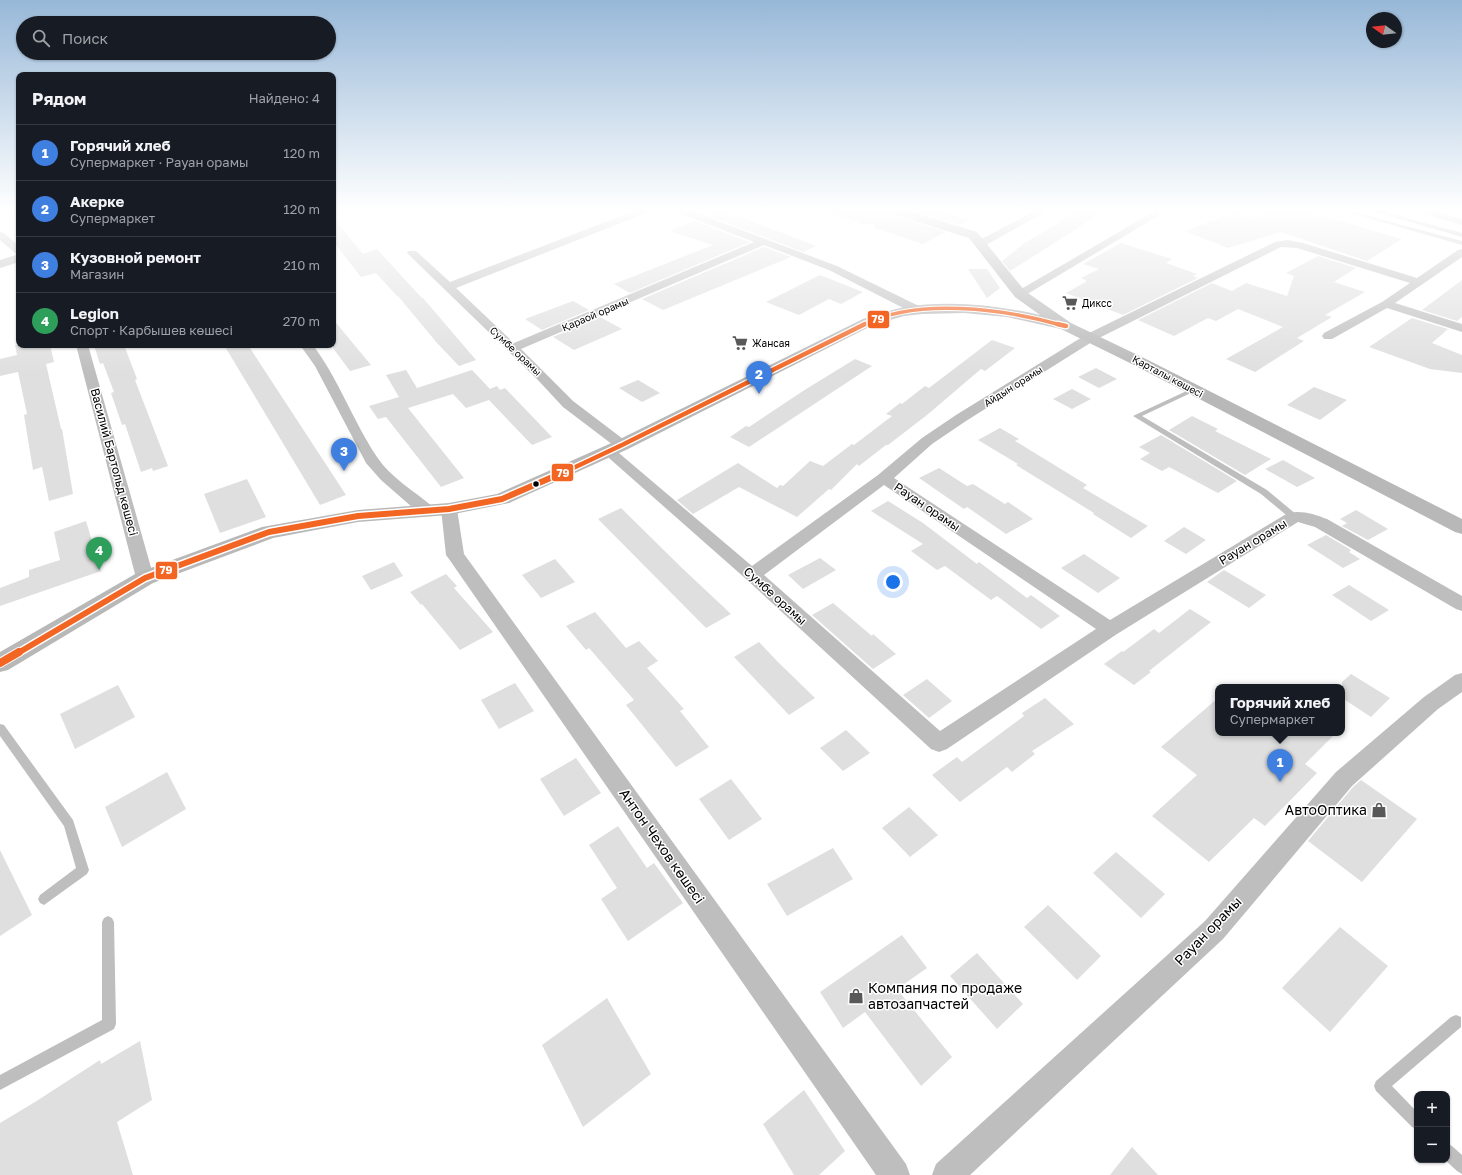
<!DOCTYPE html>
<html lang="ru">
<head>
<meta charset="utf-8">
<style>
  body { margin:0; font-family:"Golos Text",sans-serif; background:#20242c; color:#f1f3f6 }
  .controls { position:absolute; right:12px; bottom:12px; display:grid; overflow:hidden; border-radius:8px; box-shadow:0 1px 3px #0004 }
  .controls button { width:36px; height:36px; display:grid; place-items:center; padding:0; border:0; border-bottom:1px solid #363941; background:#171b24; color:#f1f3f6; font:20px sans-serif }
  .compass { position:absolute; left:1366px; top:12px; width:36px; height:36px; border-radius:50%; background:#171b24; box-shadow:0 1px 3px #0004; rotate:285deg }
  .you { position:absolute; left:893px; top:582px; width:14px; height:14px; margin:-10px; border:3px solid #fff; border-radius:50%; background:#1a73e8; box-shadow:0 0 0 6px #1a73e833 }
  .badge { display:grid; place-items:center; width:26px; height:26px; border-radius:50%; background:#1a73e8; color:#fff; font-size:13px; font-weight:700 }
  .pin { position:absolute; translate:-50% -33px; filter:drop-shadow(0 1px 2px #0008) }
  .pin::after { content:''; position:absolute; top:21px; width:14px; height:12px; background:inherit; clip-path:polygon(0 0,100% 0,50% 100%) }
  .popup { position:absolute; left:1215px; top:684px; width:130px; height:52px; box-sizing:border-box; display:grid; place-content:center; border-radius:8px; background:#171b24; filter:drop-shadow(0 1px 3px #0005); font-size:13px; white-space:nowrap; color:#9ea1a6 }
  .popup b { font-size:15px; color:#f1f3f6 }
  .popup::after { content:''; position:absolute; left:50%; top:100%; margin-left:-8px; border:8px solid transparent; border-top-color:#171b24 }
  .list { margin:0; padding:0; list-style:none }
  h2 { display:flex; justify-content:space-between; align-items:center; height:52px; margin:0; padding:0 16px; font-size:17px }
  h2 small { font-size:13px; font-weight:400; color:#9ea1a6 }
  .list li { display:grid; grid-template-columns:26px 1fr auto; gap:12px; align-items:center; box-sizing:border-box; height:56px; padding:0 16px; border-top:1px solid #363941 }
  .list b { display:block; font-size:15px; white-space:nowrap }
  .list p { margin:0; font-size:13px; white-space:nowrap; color:#9ea1a6 }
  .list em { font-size:13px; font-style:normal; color:#9ea1a6 }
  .icon { flex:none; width:22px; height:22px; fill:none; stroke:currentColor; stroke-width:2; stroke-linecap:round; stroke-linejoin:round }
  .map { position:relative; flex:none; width:1462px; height:1175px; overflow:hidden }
  .search { position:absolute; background:#171b24; box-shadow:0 1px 3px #0004; left:16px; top:16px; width:320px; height:44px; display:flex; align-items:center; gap:10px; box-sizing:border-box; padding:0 14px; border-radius:22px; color:#9ea1a6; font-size:15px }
  .panel { position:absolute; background:#171b24; box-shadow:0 1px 3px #0004; left:16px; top:72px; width:320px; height:276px; border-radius:8px }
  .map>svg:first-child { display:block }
  .building { fill:#dfdfdf }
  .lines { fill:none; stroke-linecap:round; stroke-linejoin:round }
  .lane { fill:#bebebe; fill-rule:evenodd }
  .street { fill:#bebebe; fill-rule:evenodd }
  .secondary { fill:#b8b8b8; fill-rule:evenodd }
  .bus-1-far3-casing { stroke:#fff; stroke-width:5.5 }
  .bus-1-far2-casing { stroke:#fff; stroke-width:7 }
  .bus-1-far1-casing { stroke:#fff; stroke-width:9 }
  .bus-1-casing { stroke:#fff; stroke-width:10 }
  .bus-1-far3 { stroke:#f26522; stroke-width:3.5 }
  .bus-1-far2 { stroke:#f26522; stroke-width:4.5 }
  .bus-1-far1 { stroke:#f26522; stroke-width:6 }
  .bus-1 { stroke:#f26522; stroke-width:8 }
  .bus-dot { fill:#000; stroke:#fff; stroke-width:1.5 }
  .labels { text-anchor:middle; stroke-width:3; stroke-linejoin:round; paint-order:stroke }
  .far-poi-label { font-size:10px; fill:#000; stroke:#fff; text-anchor:start }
  .far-street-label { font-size:10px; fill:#000; stroke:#fff }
  .street-label { font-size:12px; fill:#000; stroke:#fff }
  .near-poi-label { font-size:14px; fill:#000; stroke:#fff; text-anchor:end }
  .near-street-label { font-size:14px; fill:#000; stroke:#fff }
  .line-badge { stroke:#fff; stroke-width:1.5 }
  .badge-label { font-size:11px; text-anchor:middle; font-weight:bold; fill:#fff }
</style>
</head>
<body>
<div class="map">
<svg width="1462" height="1175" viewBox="0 0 1462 1175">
  <rect width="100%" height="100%" fill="#fff"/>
  <path class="building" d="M827,209H884L887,213L946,232L923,244L875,228L873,223L866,225L826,212Z
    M909,209H934L970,220L960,225Z
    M1077,209H1104L1078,228L1010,271L1002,261L1023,244L1055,225Z
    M1272,209H1299L1402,239L1367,261L1281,232L1228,248L1185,231L1235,212L1253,218Z
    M721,210L783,233L816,246L803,252L707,215Z
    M333,217L363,254L377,249L409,284L422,298H423L476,360L459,366L437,343L398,296H397L376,273L361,277L333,241Z
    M695,221L750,242L630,293L614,284L713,245L670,231Z
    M1121,243L1172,259L1166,263L1197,274L1193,276L1198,278L1123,315L1066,293L1087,281L1081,278L1099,269L1083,264Z
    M764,247L791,257L663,310L642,299Z
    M1318,256L1356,268L1334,282L1365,292L1325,315L1332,317L1297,338L1304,341L1255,372L1226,359L1283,327L1238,309L1216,321L1208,318L1174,336L1138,320L1212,283L1232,291L1246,283L1287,296L1294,276L1286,273Z
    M968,269H987L1000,288L987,298Z
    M820,275L863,292L841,304L829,299L799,315L766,302Z
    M1462,280V317L1457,321L1422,310Z
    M573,301L589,310L542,330L525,319Z
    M600,317L622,329L574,350L553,337Z
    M1412,318L1448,329L1432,343L1462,355V373L1430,369L1369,347Z
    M333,319L351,341L371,365L350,371L333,348Z
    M992,340L1015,348L985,371L981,369L927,415L888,445H886L859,466L857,464L831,490L829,489L797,517L739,487L693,514L677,500L738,463L777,488L780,485L783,486L810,461L823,466L852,444L854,445L892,416L886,414L900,403L902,404L925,386L929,388Z
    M15,345H50L54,362L46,364L61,429H62L73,494L49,501L42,467L33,470L24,415L27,414L18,372L0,376V359L17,355Z
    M94,345H124L137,379L135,380L168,466L153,471L152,468L141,472L125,424L122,425L111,393L114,392L103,363L100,364Z
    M224,345H248L346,495L320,505Z
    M855,359L872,366L749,447L730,437L746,426L749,427L803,391Z
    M1096,368L1117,379L1099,388L1078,377Z
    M406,370L417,388L472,370L490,389L497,386L500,390L505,388L552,437L532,445L489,400L466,408L453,394L408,408L464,478L441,487L386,417L378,419L369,406L399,397L386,375Z
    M638,380L660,393L642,402L619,388Z
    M1314,387L1347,400L1320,420L1287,405Z
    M1072,389L1091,399L1072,409L1053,399Z
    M1192,416L1218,429L1215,431L1271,459L1245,475L1169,430Z
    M1000,428L1019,439L1015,441L1087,485L1083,488L1148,526L1131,538L1093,514L1094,513L1016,465L1018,464L978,440Z
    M1161,435L1237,481L1218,493L1169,467L1162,471L1140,459L1150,453L1139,447Z
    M1283,460L1315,478L1297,487L1265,469Z
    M939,468L967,486L973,484L1005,504L1008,502L1033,519L1006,534L967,507L964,509L919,478Z
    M247,479L266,517L220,533L204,494Z
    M888,501L923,523L977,564L979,562L1027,598L1031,595L1060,616L1041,629L997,596L991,600L945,566L937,570L911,551L923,544L871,511Z
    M621,508L682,568L731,614L706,628L598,519Z
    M1356,510L1388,529L1368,540L1342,526L1347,523L1340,519Z
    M86,521L94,548L97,547L101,571L0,606V588L29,577V570L60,560L54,532Z
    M1184,527L1206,540L1186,554L1164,541Z
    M1326,535L1351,550L1349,552L1360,559L1343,568L1307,545Z
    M1084,554L1120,578L1098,593L1061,568Z
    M820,558L836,570L803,589L788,575Z
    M555,559L575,582L541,598L522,575Z
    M394,562L403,576L371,590L362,576Z
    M1224,570L1266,595L1249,608L1207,582Z
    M446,574L457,586L454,588L493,632L460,650L422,604L421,605L410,592Z
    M1349,585L1389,610L1371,621L1332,595Z
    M833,603L872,636L873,634L896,654L873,669L812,615Z
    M1190,609L1211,622L1149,671L1151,672L1134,685L1104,664L1122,651L1123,652L1154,629L1159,633Z
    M595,612L626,648L639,641L658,661L647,668L684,709L680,711L709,747L676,767L626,705L634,700L589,648L586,650L566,626Z
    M759,642L778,662L815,698L789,715L734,657Z
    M1351,674L1390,698L1371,717L1342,698V682Z
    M927,679L952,701L929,718L903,695Z
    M515,683L534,711L499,729L481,700Z
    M118,685L135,717L75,749L60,714Z
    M1045,698L1074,724L1032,751L1035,754L1012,772L1007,767L960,802L932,775L957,757L962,762L1024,716L1022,713Z
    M1218,698V733H1336L1305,764L1317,773L1265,826L1254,818L1209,862L1152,816L1197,775L1161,747Z
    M846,730L870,753L843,771L820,748Z
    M576,758L601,793L564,816L540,779Z
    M167,772L186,809L122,847L105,807Z
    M731,779L762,819L729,840L699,799Z
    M1361,780L1417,819L1362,882L1308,841L1353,787Z
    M909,807L938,835L910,857L882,828Z
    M618,826L647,868L654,863L683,903L628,941L601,899L617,888L589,845Z
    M833,848L853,879L787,916L767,884Z
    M0,850L32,915L0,936Z
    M1116,852L1165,894L1141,918L1093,873Z
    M1048,905L1101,956L1077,980L1024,927Z
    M1340,927L1388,966L1330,1032L1282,988Z
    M902,935L927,968L897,989L952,1057L921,1086L865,1012L843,1028L820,992Z
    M977,953L1023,1004L997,1029L950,976Z
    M607,998L651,1074L583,1127L542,1045Z
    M140,1041L152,1100L117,1122L133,1175H0V1123L35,1102L100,1060L101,1064Z
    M804,1090L845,1151L819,1175H794L763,1124Z
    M1132,1147L1158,1175H1110Z"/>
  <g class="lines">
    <path class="lane" d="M1365,209H1373L1462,233V237Z
      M1350,211L1462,241V245L1350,213Z
      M1193,388L1196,390L1195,391L1142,416L1267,490L1297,515L1298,517L1297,519H1291L1261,494L1133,416Z
      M0,724L4,725L73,820L89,870L87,874L44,905L40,903L38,899L40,895L76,868L64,826L0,736Z
      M108,916L112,918L114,922L116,1024L114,1029L0,1090V1075L102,1020V922L104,918Z
      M1456,1015L1461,1017V1027L1392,1086L1417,1112V1129L1412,1127L1376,1091L1374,1086L1376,1081L1451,1017Z
      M1447,1143L1452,1146L1462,1155V1174L1457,1171L1445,1160H1447Z"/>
    <path class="street" d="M639,209H653L651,211L456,288L514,343L754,242L674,211L672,209H686L837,266L923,308L925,311L923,314H915L829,270L764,245L521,349L573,401L627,442L629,445L627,448L622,449L617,448L563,407L537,379L407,253L408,251H416L450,282Z
      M1038,209H1051L984,246L980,247L975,244L976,242Z
      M1411,209H1427L1462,219V225L1413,211Z
      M1155,211L1160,214L1158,216L1024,296H1016L1014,294L1016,292Z
      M0,232L4,233L19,246V254L15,253L0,240Z
      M1287,240L1303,243L1417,278L1458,250L1462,249V257L1395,303L1462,324V332L1387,308L1332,339H1324L1322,336L1324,333L1382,302L1410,283L1297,248L1281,247L1095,340L966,421L932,444L894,478L1110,620L1288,513C1302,510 1314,514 1327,519L1462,596V611L1456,609L1315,527L1298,522L1117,634L947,749L939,752L931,749L746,579L601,451L603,448L608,447L613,448L752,566L878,475L922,438L956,415L1087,334L1275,242ZM884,485L1096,629L940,731L764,575Z
      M76,345H88L154,578L151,582L145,584L139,582L136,578Z
      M300,345H313C339,380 353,421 377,457C390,477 414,491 432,506L434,510L432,514L426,515L420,514L381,480L366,463L315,366Z
      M449,504L455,505L457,509L464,554L906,1164L910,1175H876L449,559L446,555L441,509L443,505Z
      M1462,673V692L1438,709L1352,786L1223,939L970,1175H932L936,1164L1205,921L1336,772L1424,697L1455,675Z"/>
    <path class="secondary" d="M885,209H904L977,232L1025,291L1071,323L1146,359L1462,519V534L1455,532L1134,365L1061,329L1007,317L964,313L922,314L904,316L873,325L628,449L509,503L449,515L358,522L273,538L153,583L8,670L0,672V652L137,573L262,527L358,510L449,503L497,494L616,441L863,319C877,315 890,310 905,307C950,300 996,305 1040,315L1015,297L969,238L887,212Z
      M19,254V262L0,268V260Z"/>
    <defs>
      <path id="bus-1-far3" d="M863,325C917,297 1004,309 1061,325"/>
      <path id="bus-1-far2" d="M1057,324L1066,326
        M569,470L622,445L865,324"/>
      <path id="bus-1-far1" d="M18,653L145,578L269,532L358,516L449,509L502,499L571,469"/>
      <path id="bus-1" d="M0,663L19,652"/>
    </defs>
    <use href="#bus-1-far3" class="bus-1-far3-casing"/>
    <use href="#bus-1-far2" class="bus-1-far2-casing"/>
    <use href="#bus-1-far1" class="bus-1-far1-casing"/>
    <use href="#bus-1" class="bus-1-casing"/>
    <use href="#bus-1-far3" class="bus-1-far3"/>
    <use href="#bus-1-far2" class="bus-1-far2"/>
    <use href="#bus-1-far1" class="bus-1-far1"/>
    <use href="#bus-1" class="bus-1"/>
  </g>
  <linearGradient id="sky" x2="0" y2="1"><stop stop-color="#97b8d8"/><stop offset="0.56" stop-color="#fff"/><stop offset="1" stop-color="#fff" stop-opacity="0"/></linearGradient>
  <rect width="1462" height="374" fill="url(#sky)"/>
  <defs>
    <symbol id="supermarket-bare" viewBox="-9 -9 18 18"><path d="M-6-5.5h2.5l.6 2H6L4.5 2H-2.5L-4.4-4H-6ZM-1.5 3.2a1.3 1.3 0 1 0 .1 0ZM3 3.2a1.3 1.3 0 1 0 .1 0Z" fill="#595959" stroke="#fff" stroke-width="2.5" paint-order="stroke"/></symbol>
    <symbol id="shop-bare" viewBox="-9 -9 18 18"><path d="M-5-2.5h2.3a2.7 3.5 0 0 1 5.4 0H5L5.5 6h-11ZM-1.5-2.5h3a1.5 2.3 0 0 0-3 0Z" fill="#595959" stroke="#fff" stroke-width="2.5" paint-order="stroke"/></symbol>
  </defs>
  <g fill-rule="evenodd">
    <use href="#supermarket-bare" x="1059" y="292" width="22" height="22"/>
    <use href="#supermarket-bare" x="729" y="332" width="22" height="22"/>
    <use href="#shop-bare" x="1368" y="799" width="22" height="22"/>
    <use href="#shop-bare" x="845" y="985" width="22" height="22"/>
  </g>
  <circle class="bus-dot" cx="536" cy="484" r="3.5"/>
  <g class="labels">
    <g class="far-poi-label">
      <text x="1082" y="307">Диксс</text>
      <text x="752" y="347">Жансая</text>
    </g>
    <g class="far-street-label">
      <text transform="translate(595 314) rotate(-23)" y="4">Қараой орамы</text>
      <text transform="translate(516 351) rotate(43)" y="4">Сумбе орамы</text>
      <text transform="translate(1168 376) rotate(28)" y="4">Қарталы көшесі</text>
      <text transform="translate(1013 386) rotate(-32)" y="4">Айдын орамы</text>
    </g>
    <g class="street-label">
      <text transform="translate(114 462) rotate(75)" y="4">Василий Бартольд көшесі</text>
      <text transform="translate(927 507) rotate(34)" y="4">Рауан орамы</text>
      <text transform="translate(1253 542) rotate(-31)" y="4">Рауан орамы</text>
      <text transform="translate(775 596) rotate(42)" y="4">Сумбе орамы</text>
    </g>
    <g class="near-poi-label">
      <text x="1367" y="815">АвтоОптика</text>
      <text x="868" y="993" text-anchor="start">Компания по продаже<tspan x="868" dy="16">автозапчастей</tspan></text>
    </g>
    <g class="near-street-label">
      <text transform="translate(662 846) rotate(55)" y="5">Антон Чехов көшесі</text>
      <text transform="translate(1208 931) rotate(-46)" y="5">Рауан орамы</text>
    </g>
  </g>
  <g class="line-badge">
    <rect x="867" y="310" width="23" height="19" rx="4" fill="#f26522"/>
    <rect x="551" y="463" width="23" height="19" rx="4" fill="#f26522"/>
    <rect x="155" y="561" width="23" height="19" rx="4" fill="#f26522"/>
  </g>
  <g class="badge-label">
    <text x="878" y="323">79</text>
    <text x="563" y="477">79</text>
    <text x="166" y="574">79</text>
  </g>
</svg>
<div class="controls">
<button>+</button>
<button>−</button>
</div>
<svg class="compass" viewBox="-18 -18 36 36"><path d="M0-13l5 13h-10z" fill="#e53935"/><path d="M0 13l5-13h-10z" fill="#9ea1a6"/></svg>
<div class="you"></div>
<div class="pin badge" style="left:1280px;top:782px;background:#3f7fe0">1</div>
<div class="popup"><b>Горячий хлеб</b>Супермаркет</div>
<div class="pin badge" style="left:759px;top:394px;background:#3f7fe0">2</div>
<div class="pin badge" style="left:344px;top:471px;background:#3f7fe0">3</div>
<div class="pin badge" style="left:99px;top:570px;background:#2e9e5b">4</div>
<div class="search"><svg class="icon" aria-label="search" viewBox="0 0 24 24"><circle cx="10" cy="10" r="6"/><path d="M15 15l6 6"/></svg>Поиск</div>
<section class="panel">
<h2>Рядом<small>Найдено: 4</small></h2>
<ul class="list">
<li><span class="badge" style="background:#3f7fe0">1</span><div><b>Горячий хлеб</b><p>Супермаркет · Рауан орамы</p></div><em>120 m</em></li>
<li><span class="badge" style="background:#3f7fe0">2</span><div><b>Акерке</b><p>Супермаркет</p></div><em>120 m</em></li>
<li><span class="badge" style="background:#3f7fe0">3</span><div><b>Кузовной ремонт</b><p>Магазин</p></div><em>210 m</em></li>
<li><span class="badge" style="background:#2e9e5b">4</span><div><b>Legion</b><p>Спорт · Карбышев көшесі</p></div><em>270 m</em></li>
</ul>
</section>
</div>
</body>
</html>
